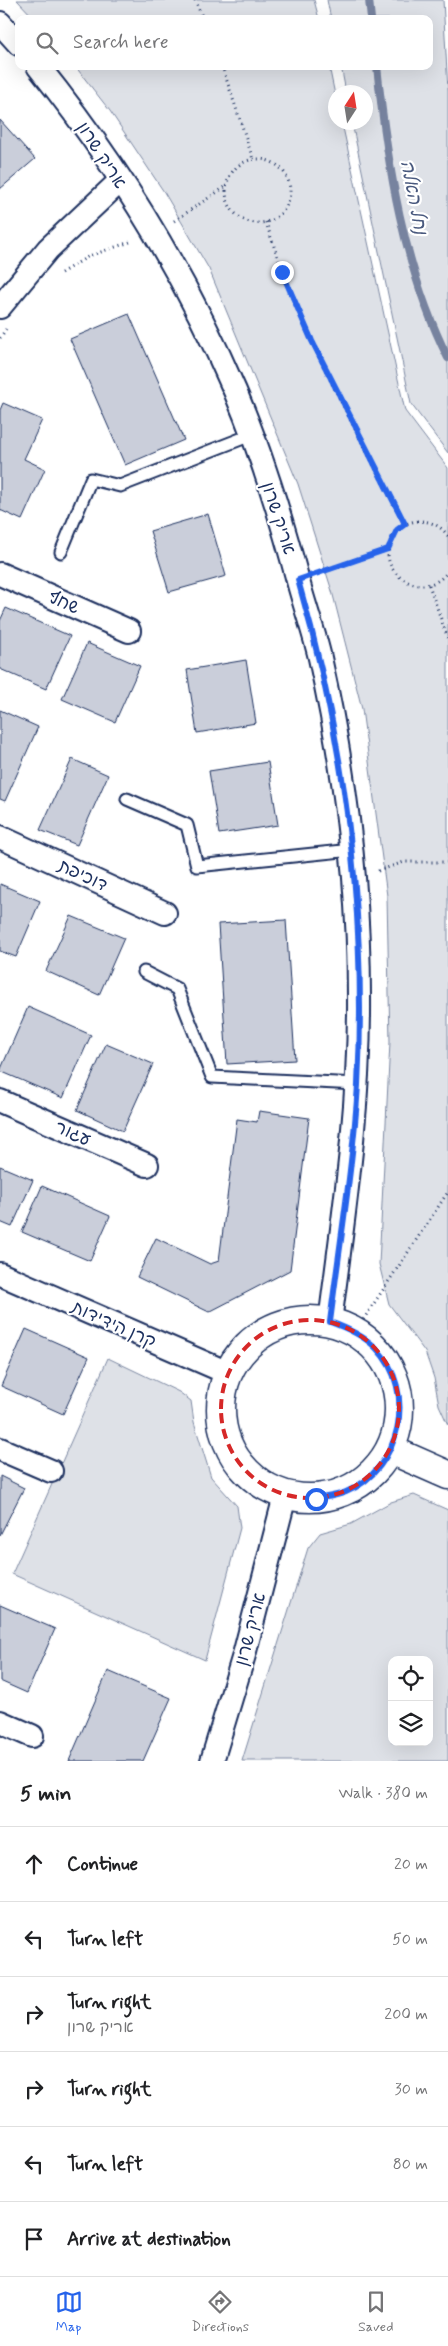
<!DOCTYPE html>
<html lang="en">
<head>
<meta charset="utf-8">
<style>
  body { margin:0; font-family:Mynerve,"Playpen Sans Hebrew",sans-serif; background:#f2f2f2; color:#202124 }
  .controls { position:absolute; right:15px; bottom:15px; display:grid; overflow:hidden; border-radius:10px; box-shadow:0 5px 20px #0002 }
  .controls button { width:45px; height:45px; display:grid; place-items:center; padding:0; border:0; border-bottom:1px solid #e0e0e0; background:#fff; color:#202124; font:25px sans-serif }
  .compass { position:absolute; left:328px; top:85px; width:45px; height:45px; border-radius:50%; background:#fff; box-shadow:0 5px 20px #0002; rotate:12deg }
  .stop { position:absolute; width:15px; height:15px; margin:-11px; border:4px solid #2563eb; border-radius:50%; background:#fff }
  .stop.end { background:#2563eb; border-color:#fff; box-shadow:0 1px 5px #0008 }
  .list { margin:0; padding:0; list-style:none }
  h2 { display:flex; justify-content:space-between; align-items:center; height:65px; margin:0; padding:0 20px; font-size:21px }
  h2 small { font-size:16px; font-weight:400; color:#757577 }
  .list li { display:grid; grid-template-columns:32px 1fr auto; gap:15px; align-items:center; box-sizing:border-box; height:75px; padding:0 20px; border-top:1px solid #e0e0e0 }
  .list b { display:block; font-size:19px; white-space:nowrap }
  .list p { margin:0; font-size:16px; white-space:nowrap; color:#757577 }
  .list em { font-size:16px; font-style:normal; color:#757577 }
  .icon { flex:none; width:28px; height:28px; fill:none; stroke:currentColor; stroke-width:2; stroke-linecap:round; stroke-linejoin:round }
  .map { position:relative; flex:none; width:448px; height:1761px; overflow:hidden }
  .search { position:absolute; background:#fff; box-shadow:0 5px 20px #0002; left:15px; right:15px; top:15px; height:55px; display:flex; align-items:center; gap:12px; box-sizing:border-box; padding:0 18px; border-radius:10px; color:#757577; font-size:19px }
  .sheet { height:515px; background:#fff }
  nav { display:flex; justify-content:space-around; align-items:center; box-sizing:border-box; height:70px; border-top:1px solid #e0e0e0; background:#fff; font-size:14px; color:#757577 }
  nav a { display:grid; justify-items:center; gap:2px }
  nav .on { color:#2563eb }
  .map>svg:first-child { display:block }
  .green { fill:#dee1e7; stroke:#7c88a2; fill-rule:evenodd }
  .lines { fill:none; stroke-linecap:round; stroke-linejoin:round }
  .stream { stroke:#77839f; stroke-width:8 }
  .building { fill:#caceda; stroke:#1b2f5e }
  .lane-casing { stroke:#1b2f5e; stroke-width:15 }
  .street-casing { stroke:#1b2f5e; stroke-width:26 }
  .secondary-casing { stroke:#1b2f5e; stroke-width:31 }
  .path { stroke:#1b2f5e; stroke-width:3; stroke-dasharray:1 4; stroke-linecap:butt }
  .lane { stroke:#fff; stroke-width:11 }
  .street { stroke:#fff; stroke-width:22 }
  .secondary { stroke:#fff; stroke-width:28 }
  .route { stroke:#2563eb; stroke-width:6 }
  .marked { fill:none; stroke:#d62828; stroke-width:4; stroke-dasharray:10 6; stroke-linejoin:round }
  .labels { text-anchor:middle; stroke-width:4.5; stroke-linejoin:round; paint-order:stroke }
  .street-label { font-size:18px; fill:#1b2f5e; stroke:#fff }
  .water-label { font-size:19px; font-style:italic; fill:#49597e; stroke:#fff }
</style>
</head>
<body>
<div class="map">
<svg width="448" height="1761" viewBox="0 0 448 1761">
  <rect width="100%" height="100%" fill="#fff"/>
  <filter id="ink" filterUnits="userSpaceOnUse"><feTurbulence type="fractalNoise" baseFrequency=".02" numOctaves="2"/><feDisplacementMap in="SourceGraphic" scale="10" xChannelSelector="R" yChannelSelector="G"/><feConvolveMatrix kernelMatrix="1 2 1 2 8 2 1 2 1" color-interpolation-filters="sRGB"/></filter>
  <g filter="url(#ink)">
    <path class="green" d="M17,0H314L319,19H35Z
      M327,0H443L448,90V453L411,404L352,123L366,122V92H346L341,66H429V19H331Z
      M75,66H329L335,95L336,122L342,123L405,411L448,468V1425L439,1405L434,1378L425,1352L389,1304L379,1264L390,1042L387,896L362,709L332,591L298,484L209,269L164,192L110,111Z
      M108,1358L179,1392L191,1401L194,1422L211,1477L237,1506L240,1528L205,1660L12,1574Z
      M414,1495L448,1510V1761H242L308,1548L320,1533L351,1524L391,1502ZM392,1660H429V1742H392Z"/>
    <g class="lines">
      <path class="stream" d="M369,0L371,19
        M377,66C387,164 404,270 448,358"/>
    </g>
    <path class="building" d="M0,120L35,159L0,189Z
      M129,314L184,440L125,465L70,339Z
      M3,403L42,420L24,459L45,469L22,520L0,510V410Z
      M208,514L226,576L169,592L150,531Z
      M6,608L70,636L46,689L0,669V621Z
      M87,643L140,666L115,722L62,699Z
      M246,660L256,723L197,733L187,670Z
      M0,710L38,727L5,801L0,799Z
      M72,759L108,775L77,845L40,830Z
      M268,762L278,825L219,834L209,771Z
      M0,884L40,901L16,957L0,951Z
      M71,916L124,938L99,995L46,971Z
      M286,920L295,1060L227,1064L218,924Z
      M28,1007L91,1035L63,1098L0,1071Z
      M106,1044L153,1064L123,1131L77,1110Z
      M259,1111L309,1118L290,1270L209,1312L137,1277L156,1238L210,1264L219,1261L237,1119L257,1122Z
      M0,1166L33,1180L12,1227L0,1222Z
      M42,1186L110,1216L90,1261L22,1232Z
      M26,1329L89,1357L63,1414L1,1386Z
      M0,1476L24,1488L0,1535Z
      M0,1605L55,1629L27,1693L0,1681Z
      M108,1671L171,1698L143,1761H69Z"/>
    <g class="lines">
      <defs>
        <path id="lane" d="M61,552L91,479L120,486L251,435
          M127,799L187,825L197,866L352,850
          M144,972L177,989L212,1077L358,1084"/>
        <path id="street" d="M0,23L19,44
          M38,66C117,164 185,275 235,391C261,452 281,517 298,581C305,607 314,632 320,658C345,770 359,882 359,996C360,1106 344,1213 330,1322
          M0,307L48,249L120,181
          M0,574L129,631
          M0,837L165,913
          M0,1101L147,1165
          M0,1274L228,1373
          M0,1449L51,1471
          M0,1722L32,1736
          M212,1761L244,1655L285,1496"/>
        <path id="secondary" d="M221 1409a89 89 0 1 1 178 0a89 89 0 1 1-178 0Z
          M391,1450L448,1475"/>
      </defs>
      <use href="#lane" class="lane-casing"/>
      <use href="#street" class="street-casing"/>
      <use href="#secondary" class="secondary-casing"/>
      <path class="path" d="M195,0L203,19
        M222,66L253,159
        M226 191a32 32 0 1 1 64 0a32 32 0 1 1-64 0Z
        M174,221L225,187
        M266,222C299,328 354,426 405,524
        M61,273L89,256L133,241
        M0,338L6,329
        M448,536C441,526 431,521 419,521C409,521 399,527 394,535C370,571 424,605 448,571
        M320,572L388,549
        M429,585L448,639
        M378,871L404,862H448
        M355,1332L448,1192"/>
      <use href="#lane" class="lane"/>
      <use href="#street" class="street"/>
      <use href="#secondary" class="secondary"/>
    </g>
  </g>
  <g class="lines" filter="url(#ink)">
    <path class="route" d="M282,272L312,341L405,524L397,530L388,549L298,580C346,746 367,911 358,1085C353,1164 340,1243 330,1322C347,1328 363,1335 376,1348C418,1391 401,1469 346,1492C337,1496 326,1497 316,1499"/>
  </g>
  <path class="marked" d="M221 1409a89 89 0 1 1 178 0a89 89 0 1 1-178 0Z"/>
  <g class="labels">
    <g class="street-label">
      <text transform="translate(102 155) rotate(57)" y="6">אריק שרון</text>
      <text transform="translate(279 518) rotate(72)" y="6">אריק שרון</text>
      <text transform="translate(64 602) rotate(24)" y="6">שחף</text>
      <text transform="translate(83 875) rotate(25)" y="6">דוכיפת</text>
      <text transform="translate(73 1133) rotate(24)" y="6">עגור</text>
      <text transform="translate(114 1324) rotate(24)" y="6">קרן הידידות</text>
      <text transform="translate(250 1629) rotate(-75)" y="6">אריק שרון</text>
    </g>
    <g class="water-label">
      <text transform="translate(415 197) rotate(79)" y="7">נחל האלה</text>
    </g>
  </g>
</svg>
<div class="controls">
<button><svg class="icon" aria-label="locate" viewBox="0 0 24 24"><circle cx="12" cy="12" r="6"/><path d="M12 2v4M12 18v4M2 12h4M18 12h4"/></svg></button>
<button><svg class="icon" aria-label="layers" viewBox="0 0 24 24"><path d="M12 4l9 5-9 5-9-5zM3 14l9 5 9-5"/></svg></button>
</div>
<svg class="compass" viewBox="-18 -18 36 36"><path d="M0-13l5 13h-10z" fill="#e53935"/><path d="M0 13l5-13h-10z" fill="#757577"/></svg>
<div class="stop" style="left:316px;top:1499px"></div>
<div class="stop end" style="left:282px;top:272px"></div>
<div class="search"><svg class="icon" aria-label="search" viewBox="0 0 24 24"><circle cx="10" cy="10" r="6"/><path d="M15 15l6 6"/></svg>Search here</div>
</div>
<section class="sheet">
<h2>5 min<small>Walk · 380 m</small></h2>
<ul class="list">
<li><svg class="icon" aria-label="ahead" viewBox="0 0 24 24"><path d="M12 20V5M6 11l6-6 6 6"/></svg><div><b>Continue</b></div><em>20 m</em></li>
<li><svg class="icon" aria-label="left" viewBox="0 0 24 24"><path d="M17 20v-9H6M10 6l-5 5 5 5"/></svg><div><b>Turn left</b></div><em>50 m</em></li>
<li><svg class="icon" aria-label="right" viewBox="0 0 24 24"><path d="M7 20v-9h11M14 6l5 5-5 5"/></svg><div><b>Turn right</b><p>אריק שרון</p></div><em>200 m</em></li>
<li><svg class="icon" aria-label="right" viewBox="0 0 24 24"><path d="M7 20v-9h11M14 6l5 5-5 5"/></svg><div><b>Turn right</b></div><em>30 m</em></li>
<li><svg class="icon" aria-label="left" viewBox="0 0 24 24"><path d="M17 20v-9H6M10 6l-5 5 5 5"/></svg><div><b>Turn left</b></div><em>80 m</em></li>
<li><svg class="icon" aria-label="arrive" viewBox="0 0 24 24"><path d="M6 21V4h12l-3 4 3 4H6"/></svg><div><b>Arrive at destination</b></div></li>
</ul>
</section>
<nav>
<a class="on"><svg class="icon" aria-label="map" viewBox="0 0 24 24"><path d="M3 6l6-2 6 2 6-2v14l-6 2-6-2-6 2zM9 4v14M15 6v14"/></svg>Map</a>
<a><svg class="icon" aria-label="directions" viewBox="0 0 24 24"><path d="M12 3l9 9-9 9-9-9zM9 14v-3h6M13 9l2 2-2 2"/></svg>Directions</a>
<a><svg class="icon" aria-label="saved" viewBox="0 0 24 24"><path d="M7 4h10v16l-5-4-5 4z"/></svg>Saved</a>
</nav>
</body>
</html>
